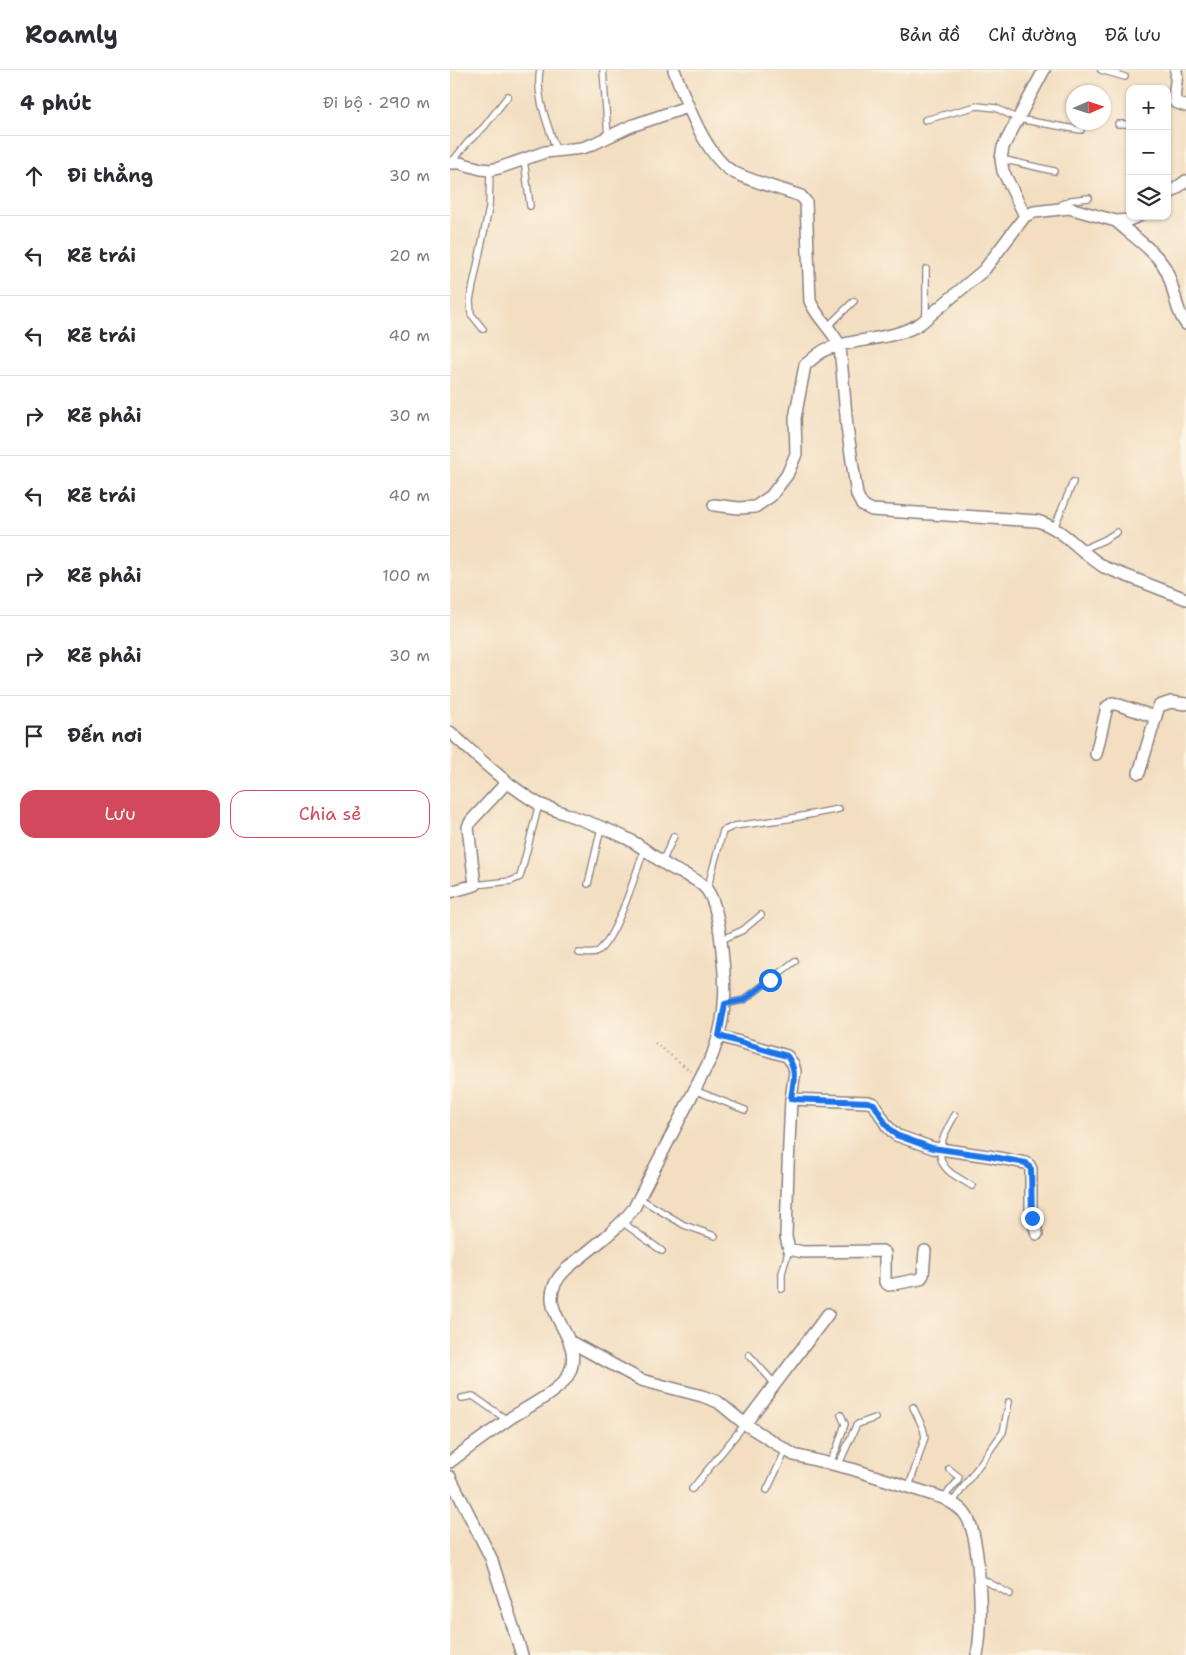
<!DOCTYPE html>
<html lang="vi">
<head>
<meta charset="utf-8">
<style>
  body { margin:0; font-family:"Shantell Sans",sans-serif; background:#f2f2f3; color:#2b2b33 }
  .controls { position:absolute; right:15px; top:15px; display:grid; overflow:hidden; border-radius:10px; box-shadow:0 1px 4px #0004 }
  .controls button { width:45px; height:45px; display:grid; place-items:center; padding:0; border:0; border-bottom:1px solid #e1e1e2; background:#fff; color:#2b2b33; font:25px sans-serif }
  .compass { position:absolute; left:616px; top:15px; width:45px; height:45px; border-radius:50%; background:#fff; box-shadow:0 1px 4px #0004; rotate:87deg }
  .stop { position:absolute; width:15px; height:15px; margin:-11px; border:4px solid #1a73e8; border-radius:50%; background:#fff }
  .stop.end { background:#1a73e8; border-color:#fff; box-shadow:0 1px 5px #0008 }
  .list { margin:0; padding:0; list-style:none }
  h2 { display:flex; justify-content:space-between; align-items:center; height:65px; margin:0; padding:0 20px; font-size:21px }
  h2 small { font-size:16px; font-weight:400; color:#7c7c81 }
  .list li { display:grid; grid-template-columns:32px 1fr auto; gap:15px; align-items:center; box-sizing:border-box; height:80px; padding:0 20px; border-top:1px solid #e1e1e2 }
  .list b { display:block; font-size:19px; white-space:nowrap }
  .list em { font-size:16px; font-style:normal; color:#7c7c81 }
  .actions { display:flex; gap:10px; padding:15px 20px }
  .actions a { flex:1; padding:11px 0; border:1px solid #d1495b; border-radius:15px; text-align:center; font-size:18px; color:#d1495b }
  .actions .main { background:#d1495b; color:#fff }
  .icon { flex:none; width:28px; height:28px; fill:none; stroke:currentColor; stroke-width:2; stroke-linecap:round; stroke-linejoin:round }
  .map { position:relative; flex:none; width:736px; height:1585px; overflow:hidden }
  header { display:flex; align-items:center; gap:30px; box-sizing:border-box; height:70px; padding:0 25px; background:#fff; border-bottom:1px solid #e1e1e2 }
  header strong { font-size:24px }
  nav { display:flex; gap:28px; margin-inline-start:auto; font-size:18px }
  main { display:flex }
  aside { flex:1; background:#fff }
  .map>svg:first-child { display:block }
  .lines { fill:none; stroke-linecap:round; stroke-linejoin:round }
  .service-casing { stroke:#8a807e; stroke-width:8 }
  .minor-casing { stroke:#8a807e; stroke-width:14 }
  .path { stroke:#8a807e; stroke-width:2; stroke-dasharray:1 4; stroke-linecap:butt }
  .service { stroke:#fff; stroke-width:5.5 }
  .minor { stroke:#fff; stroke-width:11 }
  .route { stroke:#1a73e8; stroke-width:6 }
</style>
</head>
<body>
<header>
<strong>Roamly</strong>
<nav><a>Bản đồ</a><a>Chỉ đường</a><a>Đã lưu</a></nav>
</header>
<main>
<aside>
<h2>4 phút<small>Đi bộ · 290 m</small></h2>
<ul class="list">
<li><svg class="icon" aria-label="ahead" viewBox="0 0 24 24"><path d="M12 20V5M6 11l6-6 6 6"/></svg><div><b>Đi thẳng</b></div><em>30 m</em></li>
<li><svg class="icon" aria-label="left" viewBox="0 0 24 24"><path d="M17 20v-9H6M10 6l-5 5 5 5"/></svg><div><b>Rẽ trái</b></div><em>20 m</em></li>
<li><svg class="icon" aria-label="left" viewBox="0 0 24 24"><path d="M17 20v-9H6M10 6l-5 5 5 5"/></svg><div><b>Rẽ trái</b></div><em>40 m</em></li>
<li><svg class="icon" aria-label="right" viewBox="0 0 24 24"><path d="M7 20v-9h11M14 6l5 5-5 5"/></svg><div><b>Rẽ phải</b></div><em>30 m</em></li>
<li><svg class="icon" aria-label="left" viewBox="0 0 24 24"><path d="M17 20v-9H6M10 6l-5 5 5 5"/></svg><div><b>Rẽ trái</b></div><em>40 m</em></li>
<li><svg class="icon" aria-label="right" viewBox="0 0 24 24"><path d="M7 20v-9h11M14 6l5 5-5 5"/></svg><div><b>Rẽ phải</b></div><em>100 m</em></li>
<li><svg class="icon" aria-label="right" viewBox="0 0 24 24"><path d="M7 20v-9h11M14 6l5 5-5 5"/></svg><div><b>Rẽ phải</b></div><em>30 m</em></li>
<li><svg class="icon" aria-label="arrive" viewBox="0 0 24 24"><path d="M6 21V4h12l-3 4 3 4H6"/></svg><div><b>Đến nơi</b></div></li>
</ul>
<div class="actions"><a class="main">Lưu</a><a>Chia sẻ</a></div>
</aside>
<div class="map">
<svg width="736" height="1585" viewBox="0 0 736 1585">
  <rect width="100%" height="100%" fill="#fcf5e5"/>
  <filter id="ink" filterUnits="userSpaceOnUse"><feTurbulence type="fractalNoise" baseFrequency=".02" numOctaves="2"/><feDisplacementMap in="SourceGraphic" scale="10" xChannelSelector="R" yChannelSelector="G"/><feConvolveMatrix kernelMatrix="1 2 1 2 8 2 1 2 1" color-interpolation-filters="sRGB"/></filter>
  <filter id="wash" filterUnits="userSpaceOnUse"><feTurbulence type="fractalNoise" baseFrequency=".0096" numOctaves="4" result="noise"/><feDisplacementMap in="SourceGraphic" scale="20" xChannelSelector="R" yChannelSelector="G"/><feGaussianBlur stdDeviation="1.12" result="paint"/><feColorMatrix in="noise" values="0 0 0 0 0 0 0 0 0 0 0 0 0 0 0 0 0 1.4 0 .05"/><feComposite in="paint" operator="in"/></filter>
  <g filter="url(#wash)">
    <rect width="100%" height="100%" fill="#f3dec1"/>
  </g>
  <g filter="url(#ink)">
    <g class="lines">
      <defs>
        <path id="service" d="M90,0C85,27 98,54 106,80
          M153,0L158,67
          M651,0L675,7
          M475,50L527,36L546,38L568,49L631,60
          M668,54H680
          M74,89L80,136
          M551,89L604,101
          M1,93L18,72L34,57L58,26
          M610,139L612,134L621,130L639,128
          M476,249V199
          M377,257L404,231
          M33,259L21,244L20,230L39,138L40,100
          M604,458L623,412
          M631,480L654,470L667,462
          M212,792L224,766
          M138,814L151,758
          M25,815L61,811L70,807L89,734
          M257,820L273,761L284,756L337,749L389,739
          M271,870L293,860L311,845
          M129,883C134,883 141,884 145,883C165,874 186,802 194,780
          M275,934L294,930L345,891
          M244,1020L295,1040
          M505,1045C494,1064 480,1087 501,1103C508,1108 516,1112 522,1116
          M189,1128L234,1155L265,1166
          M172,1152L212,1181
          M332,1219V1203L339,1179
          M299,1285L325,1314
          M12,1328L23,1326L57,1350
          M379,1394L387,1378L395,1354L391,1345
          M388,1396L406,1356L408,1354L425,1348
          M459,1417L475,1367L473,1358L463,1337
          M242,1419L295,1354
          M317,1420L336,1380
          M493,1428L507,1412L509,1407L499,1399
          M502,1433L553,1362L559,1332
          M530,1508L560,1524"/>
        <path id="minor" d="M224,0C235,29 256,89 285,103C306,113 329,118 351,126L356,132L360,231C367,248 382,259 390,276L397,357L407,425L412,435L422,440L587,451C613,458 631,483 654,497L736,529
          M726,0C728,11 723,21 725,32L736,36
          M0,93H10L31,99L40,100L49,98L95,82L132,78L141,75L181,56L237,37
          M717,125L736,111
          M575,146L553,101L551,89L553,77L594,0
          M666,151C680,164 708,183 716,200C725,217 724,238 736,254
          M264,435L289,438L305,437L321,426L337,405L346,384L345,348L355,295C362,290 369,282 377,279C408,267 443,271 471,253L534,200L575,146L584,142L619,138L666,151L679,150L689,146
          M0,662C28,687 56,715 89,734C117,745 147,754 174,767C190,774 203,787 218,796C231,804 248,808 257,820C265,831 268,849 270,863C276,911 279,941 262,986L184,1138C169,1157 150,1172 131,1187C121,1195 110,1203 105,1214C95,1235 112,1253 119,1271C124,1283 124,1296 117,1307C108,1322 74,1339 59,1349C39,1363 19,1377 0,1392
          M646,684L657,637L663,633L705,647
          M689,703L709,636L721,632L736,634
          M0,822L25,815L18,757L21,751L57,712
          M269,966L337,986L343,994L345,1001L341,1029L338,1096L336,1167L339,1179L353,1182L432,1181L435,1183V1212L439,1215L470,1209L473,1205L475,1181
          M341,1029L418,1032L424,1034L437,1056L446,1065L483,1078L538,1086L576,1093L579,1095L581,1099V1143L587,1164
          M119,1271L191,1310L252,1326L268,1332L295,1354L344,1385L402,1399L493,1428C502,1433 512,1438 517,1447C531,1471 533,1558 527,1585
          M295,1354L378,1244
          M0,1407L41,1488L72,1585"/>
      </defs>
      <use href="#service" class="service-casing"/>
      <use href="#minor" class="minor-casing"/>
      <path class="path" d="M205,973L241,1001"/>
      <use href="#service" class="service"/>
      <use href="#minor" class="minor"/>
    </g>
  </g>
  <g class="lines" filter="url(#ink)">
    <path class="route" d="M320,910L294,930L275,934L269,966L337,986C348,1000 343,1012 341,1029L418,1032L424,1034L437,1056L446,1065L482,1078L538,1086L576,1093L581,1099L582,1148"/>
  </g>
</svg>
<div class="controls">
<button>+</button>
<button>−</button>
<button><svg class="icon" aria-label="layers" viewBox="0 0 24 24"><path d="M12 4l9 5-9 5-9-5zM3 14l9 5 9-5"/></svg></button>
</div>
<svg class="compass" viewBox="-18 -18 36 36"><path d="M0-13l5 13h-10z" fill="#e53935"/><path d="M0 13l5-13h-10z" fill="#7c7c81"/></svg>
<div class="stop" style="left:320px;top:910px"></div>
<div class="stop end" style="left:582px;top:1148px"></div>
</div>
</main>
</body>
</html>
